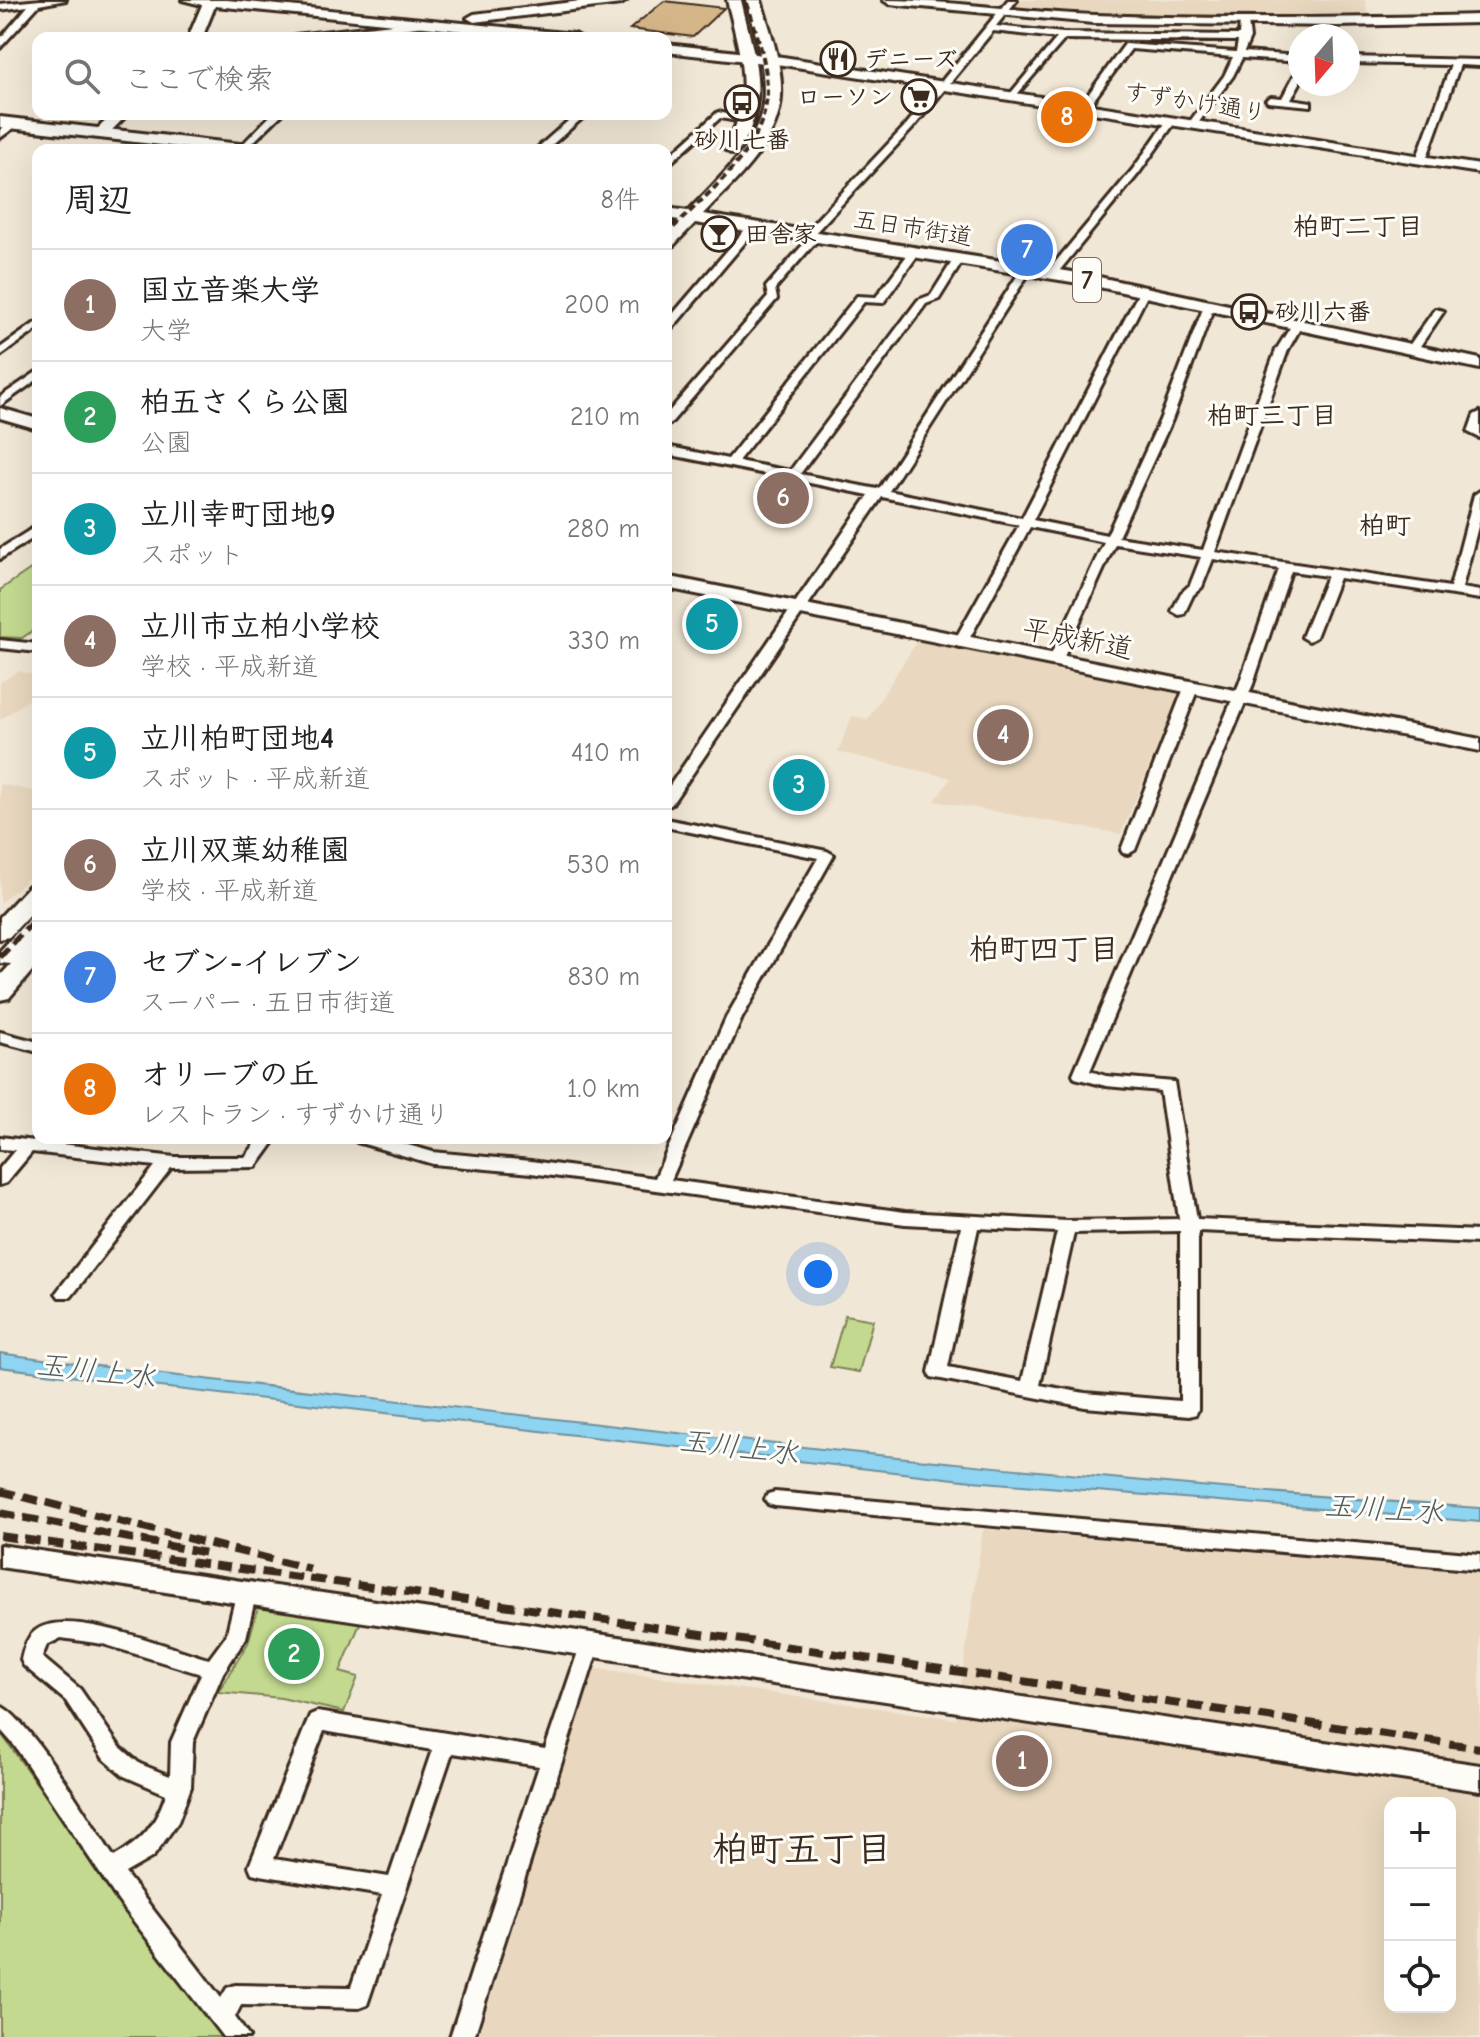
<!DOCTYPE html>
<html lang="ja">
<head>
<meta charset="utf-8">
<style>
  body { margin:0; font-family:"Comic Neue","Klee One",sans-serif; background:#f2f2f2; color:#222 }
  .controls { position:absolute; right:24px; bottom:24px; display:grid; overflow:hidden; border-radius:16px; box-shadow:0 8px 32px #0002 }
  .controls button { width:72px; height:72px; display:grid; place-items:center; padding:0; border:0; border-bottom:2px solid #e0e0e0; background:#fff; color:#222; font:40px sans-serif }
  .compass { position:absolute; left:1288px; top:24px; width:72px; height:72px; border-radius:50%; background:#fff; box-shadow:0 8px 32px #0002; rotate:199deg }
  .you { position:absolute; left:818px; top:1274px; width:28px; height:28px; margin:-20px; border:6px solid #fff; border-radius:50%; background:#1a73e8; box-shadow:0 0 0 12px #1a73e833 }
  .badge { display:grid; place-items:center; width:52px; height:52px; border-radius:50%; background:#b45309; color:#fff; font-size:26px; font-weight:700 }
  .pin { position:absolute; translate:-50% -50%; border:4px solid #fff; box-shadow:0 2px 8px #0006 }
  .list { margin:0; padding:0; list-style:none }
  h2 { display:flex; justify-content:space-between; align-items:center; height:104px; margin:0; padding:0 32px; font-size:34px }
  h2 small { font-size:26px; font-weight:400; color:#767676 }
  .list li { display:grid; grid-template-columns:52px 1fr auto; gap:24px; align-items:center; box-sizing:border-box; height:112px; padding:0 32px; border-top:2px solid #e0e0e0 }
  .list b { display:block; font-size:30px; white-space:nowrap }
  .list p { margin:0; font-size:26px; white-space:nowrap; color:#767676 }
  .list em { font-size:26px; font-style:normal; color:#767676 }
  .icon { flex:none; width:44px; height:44px; fill:none; stroke:currentColor; stroke-width:2; stroke-linecap:round; stroke-linejoin:round }
  .map { position:relative; flex:none; width:1480px; height:2037px; overflow:hidden }
  .search { position:absolute; background:#fff; box-shadow:0 8px 32px #0002; left:32px; top:32px; width:640px; height:88px; display:flex; align-items:center; gap:20px; box-sizing:border-box; padding:0 28px; border-radius:16px; color:#767676; font-size:30px }
  .panel { position:absolute; background:#fff; box-shadow:0 8px 32px #0002; left:32px; top:144px; width:640px; height:1000px; border-radius:16px }
  .map>svg:first-child { display:block }
  .built { fill:#e9d8bf; fill-rule:evenodd }
  .green { fill:#c2d98f; stroke:#7e8256; stroke-width:2 }
  .water { fill:#8fd4f1; stroke:#6d909d; stroke-width:2 }
  .building { fill:#d5b689; stroke:#3b2a1e; stroke-width:2 }
  .lines { fill:none; stroke-linecap:round; stroke-linejoin:round }
  .street-casing { stroke:#3b2a1e; stroke-width:6 }
  .secondary-casing { stroke:#3b2a1e; stroke-width:6 }
  .primary-casing { stroke:#3b2a1e; stroke-width:6 }
  .street { fill:#fdfcf7; fill-rule:evenodd }
  .secondary { fill:#fdfcf7; fill-rule:evenodd }
  .primary { fill:#fdfcf7; fill-rule:evenodd }
  .rail-far2 { stroke:#3b2a1e; stroke-width:4; stroke-dasharray:7 4; stroke-linecap:butt }
  .rail-far1 { stroke:#3b2a1e; stroke-width:6; stroke-dasharray:12 6; stroke-linecap:butt }
  .rail { stroke:#3b2a1e; stroke-width:8; stroke-dasharray:16 8; stroke-linecap:butt }
  .labels { text-anchor:middle; stroke-width:6; stroke-linejoin:round; paint-order:stroke }
  .far-poi-label { font-size:24px; font-weight:bold; fill:#3b2a1e; stroke:#fdfcf7; text-anchor:start }
  .far-street-label { font-size:24px; fill:#3b2a1e; stroke:#fdfcf7 }
  .far-neighbourhood-label { font-size:26px; font-weight:bold; fill:#3b2a1e; stroke:#fdfcf7 }
  .shield { fill:#fdfcf7; stroke:#75695f; stroke-width:2 }
  .shield-label { font-size:26px; font-weight:bold; fill:#3b2a1e }
  .far-quarter-label { font-size:26px; font-weight:bold; fill:#3b2a1e; stroke:#fdfcf7 }
  .street-label { font-size:28px; fill:#3b2a1e; stroke:#fdfcf7 }
  .neighbourhood-label { font-size:30px; font-weight:bold; fill:#3b2a1e; stroke:#fdfcf7 }
  .water-label { font-size:30px; font-style:italic; fill:#545d5d; stroke:#fdfcf7 }
  .near-neighbourhood-label { font-size:36px; font-weight:bold; fill:#3b2a1e; stroke:#fdfcf7 }
</style>
</head>
<body>
<div class="map">
<svg width="1480" height="2037" viewBox="0 0 1480 2037">
  <rect width="100%" height="100%" fill="#f1e7d6"/>
  <filter id="ink" filterUnits="userSpaceOnUse"><feTurbulence type="fractalNoise" baseFrequency=".0125" numOctaves="2"/><feDisplacementMap in="SourceGraphic" scale="16" xChannelSelector="R" yChannelSelector="G"/><feConvolveMatrix kernelMatrix="1 2 1 2 8 2 1 2 1" color-interpolation-filters="sRGB"/></filter>
  <g filter="url(#ink)">
    <path class="built" d="M1019,0H1365L1368,17L1071,14L1014,9Z
      M919,638L1181,690L1121,834L935,801L951,778L838,752L852,716L868,719Z
      M18,671L38,676V693L0,720V683Z
      M0,784L38,792V870L0,903Z
      M983,1529L1480,1573V2037H478L593,1668L956,1719ZM1390,1803H1450V2007H1390Z"/>
    <path class="green" d="M38,564V627L22,638L0,637V590Z
      M845,1315L873,1320L859,1372L830,1367Z
      M259,1604L361,1621L340,1672L358,1677L344,1712L281,1698L218,1692L248,1643Z
      M0,1732L100,1873L223,2037H0Z"/>
    <path class="water" d="M0,1353C153,1375 307,1390 460,1408C800,1448 1139,1485 1480,1508V1522L972,1481L117,1382L0,1367Z"/>
    <path class="building" d="M664,1L724,8L693,37L630,29Z"/>
    <g class="lines">
      <defs>
        <path id="street" d="M40,0H66L39,5L0,48V39L28,6L0,10V4Z
          M1008,0H1017L996,26L1063,33L1239,35L1240,21L1244,18L1248,21L1250,38L1244,52L1300,56V62L1242,58L1233,76L1196,126L1193,127L1188,124L1224,76L1233,57L1131,49L1087,109L1079,107L1125,44L1236,52L1238,41L1065,39L1013,99L1010,98V94L1057,38L993,31L912,129L814,234L820,237L775,289L777,299L670,424L666,425V415L768,297L766,287L808,239L803,238V234L906,125Z
          M428,20L431,21V25L366,34L362,38H353L355,35L291,38L295,35Z
          M1348,57L1480,60V66L1460,65L1426,160L1421,163L1416,160L1451,65L1348,63Z
          M1300,71V83L1291,99L1311,102V106L1268,102L1266,100L1271,97L1282,98L1295,74Z
          M718,112L754,120L749,123L720,118L666,167V159Z
          M272,114H282L245,150H237Z
          M576,114H587L546,150H535Z
          M1168,119L1176,121L1139,173L1055,276H1047V272L1133,169Z
          M11,122L19,124L0,138V130Z
          M749,225L758,227L670,331L666,332V322Z
          M915,249L920,252L883,303L864,302L738,461L790,471L918,300L931,295L955,257L959,256L964,259L939,299L926,304L800,474L877,489L881,486L1021,270L1026,267L1031,270L889,491L1022,518L1139,292L1144,289L1149,292L1033,520L1107,535L1160,420L1204,306L1209,303L1214,306L1172,420L1118,537L1203,550L1276,350L1293,323L1297,322L1302,325L1288,350L1215,552L1450,587L1474,495L1480,491V519L1462,588L1480,591V599L1339,578L1316,637L1309,641L1302,637L1327,576L1291,571L1253,684L1090,1071L1106,1076L1174,1082L1197,1219L1480,1231V1243L1198,1231V1409L1196,1414L1189,1416L1085,1407L931,1377L929,1372L961,1227L905,1224L531,1173L433,1164L357,1142L355,1138H383L433,1152L531,1161L655,1178L726,1018L818,858L666,827V819L827,851L834,855L742,1018L671,1180L905,1212L1067,1221L1179,1219L1160,1091L1106,1086L1075,1078L1073,1074L1239,684L1279,569L1213,559L1202,587L1193,595L1184,614L1179,615L1172,611L1181,593L1190,585L1201,557L1115,544L1062,661L1055,665L1048,661L1104,542L1030,527L967,643L960,647L953,643L1019,525L882,497L671,805L666,806V791L869,495L666,454V446L728,459L857,296L876,297L911,250ZM978,1228L1057,1232L1022,1381L948,1367ZM1180,1231V1401L1085,1393L1040,1385L1074,1233Z
          M1435,309L1444,311L1416,352H1408L1406,350Z
          M38,321V329L0,356V348Z
          M38,371V379L0,406V397Z
          M1480,412V438L1468,432L1474,415Z
          M38,525V535L0,559V549Z
          M0,640L38,644V652L0,648Z
          M1191,684L1198,688L1135,850L1128,854L1123,853L1121,850L1184,688Z
          M0,1032L38,1042V1052L0,1042Z
          M0,1137L175,1157H245L260,1138H277L256,1167L171,1168L71,1297H59L56,1293L59,1289L155,1166L32,1152L6,1183L0,1185V1168L15,1150L0,1149Z
          M775,1492L1480,1554V1570L775,1506L768,1504L765,1499L768,1494Z
          M246,1587L253,1589L256,1595L246,1638L223,1673L193,1742L191,1787L178,1822L153,1857L125,1873L221,1998L227,1988L235,1985L351,1987L382,1895L260,1875L252,1873L249,1866L310,1715L317,1712L545,1749L582,1640L589,1638L596,1640L599,1646L474,2037H450L539,1766L452,1753L367,2005L359,2008L241,2005L235,2017L249,2037H223L119,1902L14,1745L0,1729V1706C28,1716 94,1828 114,1857C143,1840 155,1826 166,1794L124,1776L103,1758L66,1701L24,1666L21,1660C23,1650 26,1639 34,1632C64,1604 173,1650 209,1659L226,1636L236,1595L239,1589ZM61,1638L103,1644L201,1674L171,1742L170,1776L140,1764L119,1746L80,1689L42,1657L47,1645ZM324,1731L432,1750L389,1877L274,1859Z"/>
        <path id="secondary" d="M182,0H227L575,34L582,38H535L215,6L202,38H188L202,5Z
          M589,0H627L621,4L474,22L467,18L474,14Z
          M883,0C954,0 1024,13 1096,15C1224,20 1352,18 1480,15V23L1337,26L1093,23L889,4Z
          M666,44L783,57L1480,165V173L783,65L666,52Z
          M113,114H128L106,136H96V130Z
          M0,408L38,419V429L0,418Z
          M666,576L1480,739V751L666,588Z
          M0,1545L1480,1765V1791L0,1567Z"/>
        <path id="primary" d="M727,0H741C754,56 772,100 738,152L732,154L724,149C756,98 740,55 727,0Z
          M747,0H761C770,31 783,64 781,97C779,143 733,183 703,214L1085,274L1480,359V369L1085,284L695,223L672,247L666,248V233L679,220L666,218V208L688,211C771,127 778,115 747,0Z
          M0,117L249,145L257,150H207L0,127Z
          M38,884V906L9,937L0,939V917L29,886Z
          M38,917V964L9,998L0,1000V976L11,964L0,963V951L29,919Z"/>
      </defs>
      <use href="#street" class="street-casing"/>
      <use href="#secondary" class="secondary-casing"/>
      <use href="#primary" class="primary-casing"/>
      <use href="#street" class="street"/>
      <use href="#secondary" class="secondary"/>
      <use href="#primary" class="primary"/>
      <path class="rail-far2" d="M666,235C703,196 767,150 767,91C767,60 755,29 746,0"/>
      <path class="rail-far1" d="M0,957L38,916"/>
      <path class="rail" d="M0,1491L310,1569
        M0,1513L206,1553
        M0,1536L517,1607L1480,1748"/>
    </g>
  </g>
  <defs>
    <symbol id="restaurant-ring" viewBox="-11 -11 22 22"><circle r="9.5" fill="#fdfcf7" stroke="#3b2a1e" stroke-width="1.5"/><path d="M-5-6h1v4h1v-4h1v4h1v-4h1v5L-1.5 .5V6h-2V.5L-5-1ZM5-6V6H3V1.5H1.5Q1.5-4 5-6Z" fill="#3b2a1e"/></symbol>
    <symbol id="supermarket-ring" viewBox="-11 -11 22 22"><circle r="9.5" fill="#fdfcf7" stroke="#3b2a1e" stroke-width="1.5"/><path d="M-6-5.5h2.5l.6 2H6L4.5 2H-2.5L-4.4-4H-6ZM-1.5 3.2a1.3 1.3 0 1 0 .1 0ZM3 3.2a1.3 1.3 0 1 0 .1 0Z" fill="#3b2a1e"/></symbol>
    <symbol id="bus-ring" viewBox="-11 -11 22 22"><circle r="9.5" fill="#fdfcf7" stroke="#3b2a1e" stroke-width="1.5"/><path d="M-5-6H5V4H4V6H2V4H-2V6H-4V4H-5ZM-3.5-4V0h7V-4ZM-3.5 1.2v1.5H-2V1.2ZM2 1.2v1.5H3.5V1.2Z" fill="#3b2a1e"/></symbol>
    <symbol id="bar-ring" viewBox="-11 -11 22 22"><circle r="9.5" fill="#fdfcf7" stroke="#3b2a1e" stroke-width="1.5"/><path d="M-6-5H6L.8 .8V4.5H3.5V6h-7V4.5H-.8V.8Z" fill="#3b2a1e"/></symbol>
  </defs>
  <g fill-rule="evenodd">
    <use href="#restaurant-ring" x="818" y="39" width="40" height="40"/>
    <use href="#supermarket-ring" x="899" y="77" width="40" height="40"/>
    <use href="#bus-ring" x="722" y="83" width="40" height="40"/>
    <use href="#bar-ring" x="699" y="214" width="40" height="40"/>
    <use href="#bus-ring" x="1229" y="292" width="40" height="40"/>
  </g>
  <g class="labels">
    <g class="far-poi-label">
      <text x="864" y="67">デニーズ</text>
      <text x="893" y="105" text-anchor="end">ローソン</text>
      <text x="742" y="148" text-anchor="middle">砂川七番</text>
      <text x="745" y="242">田舎家</text>
      <text x="1275" y="320">砂川六番</text>
    </g>
    <g class="far-street-label">
      <text transform="translate(1195 102) rotate(9)" y="8">すずかけ通り</text>
      <text transform="translate(913 228) rotate(9)" y="8">五日市街道</text>
    </g>
    <g class="far-neighbourhood-label">
      <text x="1358" y="235">柏町二丁目</text>
      <text x="1272" y="424">柏町三丁目</text>
    </g>
    <rect class="shield" x="1073" y="258" width="28" height="44" rx="6"/>
    <g class="shield-label">
      <text x="1087" y="289">7</text>
    </g>
    <g class="far-quarter-label">
      <text x="1385" y="534">柏町</text>
    </g>
    <g class="street-label">
      <text transform="translate(1078 638) rotate(11)" y="10">平成新道</text>
    </g>
    <g class="neighbourhood-label">
      <text x="1044" y="959">柏町四丁目</text>
    </g>
    <g class="water-label">
      <text transform="translate(96 1371) rotate(7)" y="10">玉川上水</text>
      <text transform="translate(739 1447) rotate(7)" y="10">玉川上水</text>
      <text transform="translate(1384 1509) rotate(4)" y="10">玉川上水</text>
    </g>
    <g class="near-neighbourhood-label">
      <text x="802" y="1861">柏町五丁目</text>
    </g>
  </g>
</svg>
<div class="controls">
<button>+</button>
<button>−</button>
<button><svg class="icon" aria-label="locate" viewBox="0 0 24 24"><circle cx="12" cy="12" r="6"/><path d="M12 2v4M12 18v4M2 12h4M18 12h4"/></svg></button>
</div>
<svg class="compass" viewBox="-18 -18 36 36"><path d="M0-13l5 13h-10z" fill="#e53935"/><path d="M0 13l5-13h-10z" fill="#767676"/></svg>
<div class="you"></div>
<div class="pin badge" style="left:1022px;top:1761px;background:#8d6e63">1</div>
<div class="pin badge" style="left:294px;top:1654px;background:#2e9e5b">2</div>
<div class="pin badge" style="left:799px;top:785px;background:#0f9aa8">3</div>
<div class="pin badge" style="left:1003px;top:735px;background:#8d6e63">4</div>
<div class="pin badge" style="left:712px;top:624px;background:#0f9aa8">5</div>
<div class="pin badge" style="left:783px;top:498px;background:#8d6e63">6</div>
<div class="pin badge" style="left:1027px;top:250px;background:#3f7fe0">7</div>
<div class="pin badge" style="left:1067px;top:117px;background:#e8710a">8</div>
<div class="search"><svg class="icon" aria-label="search" viewBox="0 0 24 24"><circle cx="10" cy="10" r="6"/><path d="M15 15l6 6"/></svg>ここで検索</div>
<section class="panel">
<h2>周辺<small>8件</small></h2>
<ul class="list">
<li><span class="badge" style="background:#8d6e63">1</span><div><b>国立音楽大学</b><p>大学</p></div><em>200 m</em></li>
<li><span class="badge" style="background:#2e9e5b">2</span><div><b>柏五さくら公園</b><p>公園</p></div><em>210 m</em></li>
<li><span class="badge" style="background:#0f9aa8">3</span><div><b>立川幸町団地9</b><p>スポット</p></div><em>280 m</em></li>
<li><span class="badge" style="background:#8d6e63">4</span><div><b>立川市立柏小学校</b><p>学校 · 平成新道</p></div><em>330 m</em></li>
<li><span class="badge" style="background:#0f9aa8">5</span><div><b>立川柏町団地4</b><p>スポット · 平成新道</p></div><em>410 m</em></li>
<li><span class="badge" style="background:#8d6e63">6</span><div><b>立川双葉幼稚園</b><p>学校 · 平成新道</p></div><em>530 m</em></li>
<li><span class="badge" style="background:#3f7fe0">7</span><div><b>セブン-イレブン</b><p>スーパー · 五日市街道</p></div><em>830 m</em></li>
<li><span class="badge" style="background:#e8710a">8</span><div><b>オリーブの丘</b><p>レストラン · すずかけ通り</p></div><em>1.0 km</em></li>
</ul>
</section>
</div>
</body>
</html>
